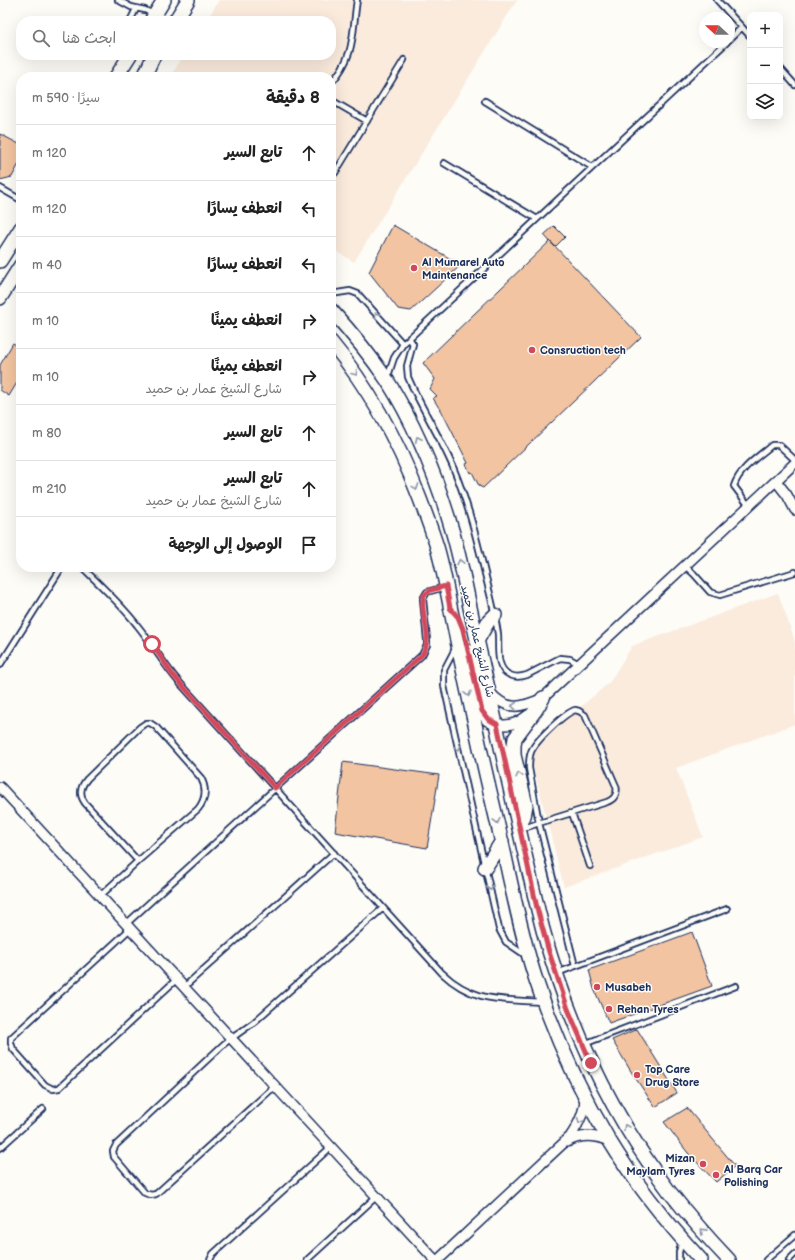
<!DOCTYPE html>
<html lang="ar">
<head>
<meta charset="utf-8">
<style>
  body { margin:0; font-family:"Balsamiq Sans","Playpen Sans Arabic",sans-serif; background:#f2f2f2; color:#222; direction:rtl }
  .controls { position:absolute; right:12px; top:12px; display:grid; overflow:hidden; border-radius:8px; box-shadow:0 4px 16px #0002 }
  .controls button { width:36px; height:36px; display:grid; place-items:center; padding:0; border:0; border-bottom:1px solid #e0e0e0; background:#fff; color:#222; font:20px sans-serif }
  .compass { position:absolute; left:699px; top:12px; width:36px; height:36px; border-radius:50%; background:#fff; box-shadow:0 4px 16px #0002; rotate:292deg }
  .stop { position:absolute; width:12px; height:12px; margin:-9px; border:3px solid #d1495b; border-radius:50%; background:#fff }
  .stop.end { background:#d1495b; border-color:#fff; box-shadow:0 1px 4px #0008 }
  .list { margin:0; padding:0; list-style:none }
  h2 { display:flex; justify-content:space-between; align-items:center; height:52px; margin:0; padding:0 16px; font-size:17px }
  h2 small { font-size:13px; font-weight:400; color:#767676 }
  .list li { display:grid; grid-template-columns:26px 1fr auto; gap:12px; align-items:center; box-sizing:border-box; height:56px; padding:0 16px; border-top:1px solid #e0e0e0 }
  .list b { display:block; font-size:15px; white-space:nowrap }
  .list p { margin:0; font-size:13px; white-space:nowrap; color:#767676 }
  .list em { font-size:13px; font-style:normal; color:#767676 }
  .icon { flex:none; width:22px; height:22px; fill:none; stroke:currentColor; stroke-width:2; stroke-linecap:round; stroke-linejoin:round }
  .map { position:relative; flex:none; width:795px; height:1260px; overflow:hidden; direction:ltr }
  .search { position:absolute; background:#fff; box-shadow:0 4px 16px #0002; left:16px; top:16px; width:320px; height:44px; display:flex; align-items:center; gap:10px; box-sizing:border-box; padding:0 14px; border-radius:16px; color:#767676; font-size:15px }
  .panel { position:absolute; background:#fff; box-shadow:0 4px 16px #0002; left:16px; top:72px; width:320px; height:500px; border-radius:16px; direction:rtl }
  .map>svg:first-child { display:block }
  .built { fill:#faebdd }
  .building { fill:#f2c4a1; stroke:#1b2f5e }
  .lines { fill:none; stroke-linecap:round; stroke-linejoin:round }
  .lane-casing { stroke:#1b2f5e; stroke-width:8 }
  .street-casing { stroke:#1b2f5e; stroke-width:12 }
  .secondary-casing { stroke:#1b2f5e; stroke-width:16 }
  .lane { stroke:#fdfcf7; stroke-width:4.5 }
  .street { stroke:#fdfcf7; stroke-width:9 }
  .secondary { stroke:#fdfcf7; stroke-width:13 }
  .oneway { stroke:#8c96aa }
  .route { stroke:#d1495b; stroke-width:5 }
  .poi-dot { fill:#d1495b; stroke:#fdfcf7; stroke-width:1.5 }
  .labels { text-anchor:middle; stroke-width:3; stroke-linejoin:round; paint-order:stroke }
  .poi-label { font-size:11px; font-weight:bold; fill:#1b2f5e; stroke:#fdfcf7; text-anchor:start }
  .street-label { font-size:11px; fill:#1b2f5e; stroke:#fdfcf7 }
</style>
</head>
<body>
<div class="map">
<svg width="795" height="1260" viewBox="0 0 795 1260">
  <rect width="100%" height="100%" fill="#fdfcf7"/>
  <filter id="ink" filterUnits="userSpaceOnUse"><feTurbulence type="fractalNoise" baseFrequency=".025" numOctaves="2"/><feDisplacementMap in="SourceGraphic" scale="8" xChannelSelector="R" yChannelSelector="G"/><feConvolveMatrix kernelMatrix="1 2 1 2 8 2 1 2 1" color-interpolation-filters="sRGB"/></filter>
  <g filter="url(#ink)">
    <path class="built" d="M219,0H517L354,262L331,248V77H170L184,55H331V21H206Z
      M778,593L795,641V724L676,768L703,837L564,887L529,750L609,683L632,646Z"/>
    <path class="building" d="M0,134L21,145V160L12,177L0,180Z
      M393,225L461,265L411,311L398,309L369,272Z
      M554,226L565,237L555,247L544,235Z
      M550,241L641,337L483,488L479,486L472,472L470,473L466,464L468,463L440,408H439L433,398L437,396L430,389L435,379L423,363Z
      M13,343L21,348V376L9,396L0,390V365Z
      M343,762L439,775L427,848L335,832Z
      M692,932L712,986L609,1023L594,989L589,970Z
      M637,1029L677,1093L655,1107L632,1073L612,1040Z
      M687,1108L735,1166L716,1182L688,1153L664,1122Z"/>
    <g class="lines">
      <defs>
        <path id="lane" d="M118,0L131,7L145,10L153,14
          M717,0L750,36
          M130,21L136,9
          M729,40L742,27
          M780,68L795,85
          M331,83C356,56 352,32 357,0
          M331,100L367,121
          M485,101L592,167
          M444,163L537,219
          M335,173L404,60
          M0,188L21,200
          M331,294L350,291L358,294L403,344
          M409,338L413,344L407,366L408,377C421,408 440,436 453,467C471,510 480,554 491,598C494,610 496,622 498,634C499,647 495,669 510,675C516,678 521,677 527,675L560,658L570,659L579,664
          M388,376L394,358L403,344L727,42
          M749,506L734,486C740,468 758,457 772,445H779L795,460
          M685,566L694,574L710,592L720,595L795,572
          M82,567C101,586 121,604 137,625C152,643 163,664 179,682L442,973C474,1003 501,999 542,1002
          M456,647L444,670V686L499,929L506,942L525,955
          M0,665L62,567
          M575,710L579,711L585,715L616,786C618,793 615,799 607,802L539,823L529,768C529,762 529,757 531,752C535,741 565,713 575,710Z
          M146,723H150L156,727L201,778C207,789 206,799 198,809L138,861L85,803C79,795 80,787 87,779L140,727Z
          M572,813L590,866
          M521,829L539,823L575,966
          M100,896L138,861
          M126,924L422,655L427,645V640L423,599L427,592L445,587
          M130,929L11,1038V1043L13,1049L45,1085L53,1089L59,1088L177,979
          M557,973L727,909
          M184,987L334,853
          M584,1044L736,986
          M275,1086L156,1194L151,1195L145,1193L114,1157L113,1151L116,1145L225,1043L253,1023L383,908
          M0,1148L43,1109
          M210,1260L213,1254L331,1147
          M307,1260L377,1196
          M679,1260V1252L682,1241
          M766,1260L795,1235
          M789,1260L795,1254"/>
        <path id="street" d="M776,481L787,495L795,510
          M489,691C506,712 521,708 543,698
          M539,702L543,698L795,463
          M497,724C509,727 518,723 528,715
          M0,787L435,1260
          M567,1142C581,1134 595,1135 609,1141
          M438,1260L570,1137C579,1124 585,1112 585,1097"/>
        <path id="secondary" d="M151,21L164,0
          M175,21L188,0
          M116,77L130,55
          M144,77L154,55
          M0,261L21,228
          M0,298L21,265
          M331,310C351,332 370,355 387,380C416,426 437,478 452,530C463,567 469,606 478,644C500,739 519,835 543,930C569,1024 610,1113 669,1191C688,1215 708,1238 729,1260
          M331,342C371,390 398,441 420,499C426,515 432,531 437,547C444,571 448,596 453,621C460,655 467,690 475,724C483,764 493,803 502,843C512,888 521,935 536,980C554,1034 580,1091 609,1140C635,1183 667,1223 701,1260
          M477,641L488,622L495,615
          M468,651L483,711L488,719L497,724
          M519,826L524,816L526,805L514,755V745L515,738L535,711L543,698
          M485,868L502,841"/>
      </defs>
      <use href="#lane" class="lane-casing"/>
      <use href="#street" class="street-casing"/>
      <use href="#secondary" class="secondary-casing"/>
      <use href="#lane" class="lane"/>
      <use href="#street" class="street"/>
      <use href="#secondary" class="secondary"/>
    </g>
    <defs><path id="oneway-chevron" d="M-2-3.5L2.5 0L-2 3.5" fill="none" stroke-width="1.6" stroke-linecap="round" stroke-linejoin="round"/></defs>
    <g class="oneway">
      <use href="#oneway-chevron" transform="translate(377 315) rotate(-132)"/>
      <use href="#oneway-chevron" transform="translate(355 373) rotate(53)"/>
      <use href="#oneway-chevron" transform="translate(418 439) rotate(-115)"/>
      <use href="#oneway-chevron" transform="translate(416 487) rotate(70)"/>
      <use href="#oneway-chevron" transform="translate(460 562) rotate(-103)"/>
      <use href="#oneway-chevron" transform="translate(468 694) rotate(78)"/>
      <use href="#oneway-chevron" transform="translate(514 706) rotate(-175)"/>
      <use href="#oneway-chevron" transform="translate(458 748) rotate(77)"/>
      <use href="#oneway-chevron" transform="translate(519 775) rotate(-103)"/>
      <use href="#oneway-chevron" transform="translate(497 821) rotate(76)"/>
      <use href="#oneway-chevron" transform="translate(490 888) rotate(77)"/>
      <use href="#oneway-chevron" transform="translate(580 1121) rotate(114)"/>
      <use href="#oneway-chevron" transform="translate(626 1127) rotate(-121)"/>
      <use href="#oneway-chevron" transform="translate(703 1231) rotate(-132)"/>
    </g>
  </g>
  <g class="lines" filter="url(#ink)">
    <path class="route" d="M152,644L172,674L275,788L422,655C435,635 418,614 424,595L431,590L446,586L450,608L458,617L463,629L482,711L488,719L497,724L537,908L549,952L568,1009L591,1063"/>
  </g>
  <g class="poi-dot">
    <circle cx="414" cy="268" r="4"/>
    <circle cx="532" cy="350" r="4"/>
    <circle cx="597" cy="987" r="4"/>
    <circle cx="609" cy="1009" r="4"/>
    <circle cx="637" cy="1075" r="4"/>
    <circle cx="703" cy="1164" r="4"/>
    <circle cx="716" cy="1175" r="4"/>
  </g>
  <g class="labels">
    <g class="poi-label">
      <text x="422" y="266">Al Mumarel Auto<tspan x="422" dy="13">Maintenance</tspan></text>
      <text x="540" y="354">Consruction tech</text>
      <text x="605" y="991">Musabeh</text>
      <text x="617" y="1013">Rehan Tyres</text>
      <text x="645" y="1073">Top Care<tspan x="645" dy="13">Drug Store</tspan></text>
      <text x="695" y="1162" text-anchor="end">Mizan<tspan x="695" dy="13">Maylam Tyres</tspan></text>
      <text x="724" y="1173">Al Barq Car<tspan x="724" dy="13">Polishing</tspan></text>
    </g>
    <g class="street-label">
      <text transform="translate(478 641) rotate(77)" y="4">شارع الشيخ عمار بن حميد</text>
    </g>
  </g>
</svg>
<div class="controls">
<button>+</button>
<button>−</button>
<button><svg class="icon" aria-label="layers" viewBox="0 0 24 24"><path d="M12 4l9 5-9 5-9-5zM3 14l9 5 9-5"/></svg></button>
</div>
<svg class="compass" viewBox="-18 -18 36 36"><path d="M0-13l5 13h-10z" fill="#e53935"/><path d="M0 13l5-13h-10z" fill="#767676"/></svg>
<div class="stop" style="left:152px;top:644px"></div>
<div class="stop end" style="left:591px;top:1063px"></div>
<div class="search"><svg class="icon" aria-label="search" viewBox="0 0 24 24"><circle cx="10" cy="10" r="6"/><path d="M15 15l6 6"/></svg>ابحث هنا</div>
<section class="panel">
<h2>8 دقيقة<small>سيرًا · 590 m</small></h2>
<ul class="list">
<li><svg class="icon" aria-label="ahead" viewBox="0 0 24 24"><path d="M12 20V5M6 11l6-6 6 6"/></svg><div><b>تابع السير</b></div><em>120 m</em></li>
<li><svg class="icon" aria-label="left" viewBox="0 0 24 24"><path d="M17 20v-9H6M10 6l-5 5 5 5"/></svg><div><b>انعطف يسارًا</b></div><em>120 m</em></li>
<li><svg class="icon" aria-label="left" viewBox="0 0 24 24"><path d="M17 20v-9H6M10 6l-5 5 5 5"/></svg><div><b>انعطف يسارًا</b></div><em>40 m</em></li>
<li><svg class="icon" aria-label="right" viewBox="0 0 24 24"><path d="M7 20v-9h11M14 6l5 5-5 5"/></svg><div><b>انعطف يمينًا</b></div><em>10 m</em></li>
<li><svg class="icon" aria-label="right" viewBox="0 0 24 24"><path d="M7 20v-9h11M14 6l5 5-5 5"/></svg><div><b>انعطف يمينًا</b><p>شارع الشيخ عمار بن حميد</p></div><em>10 m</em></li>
<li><svg class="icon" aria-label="ahead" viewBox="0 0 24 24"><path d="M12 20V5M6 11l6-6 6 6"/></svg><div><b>تابع السير</b></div><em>80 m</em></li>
<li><svg class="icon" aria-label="ahead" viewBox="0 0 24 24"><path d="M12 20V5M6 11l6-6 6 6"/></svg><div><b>تابع السير</b><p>شارع الشيخ عمار بن حميد</p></div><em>210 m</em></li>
<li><svg class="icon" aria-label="arrive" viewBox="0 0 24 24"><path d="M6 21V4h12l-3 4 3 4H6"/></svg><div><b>الوصول إلى الوجهة</b></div></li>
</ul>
</section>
</div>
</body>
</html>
